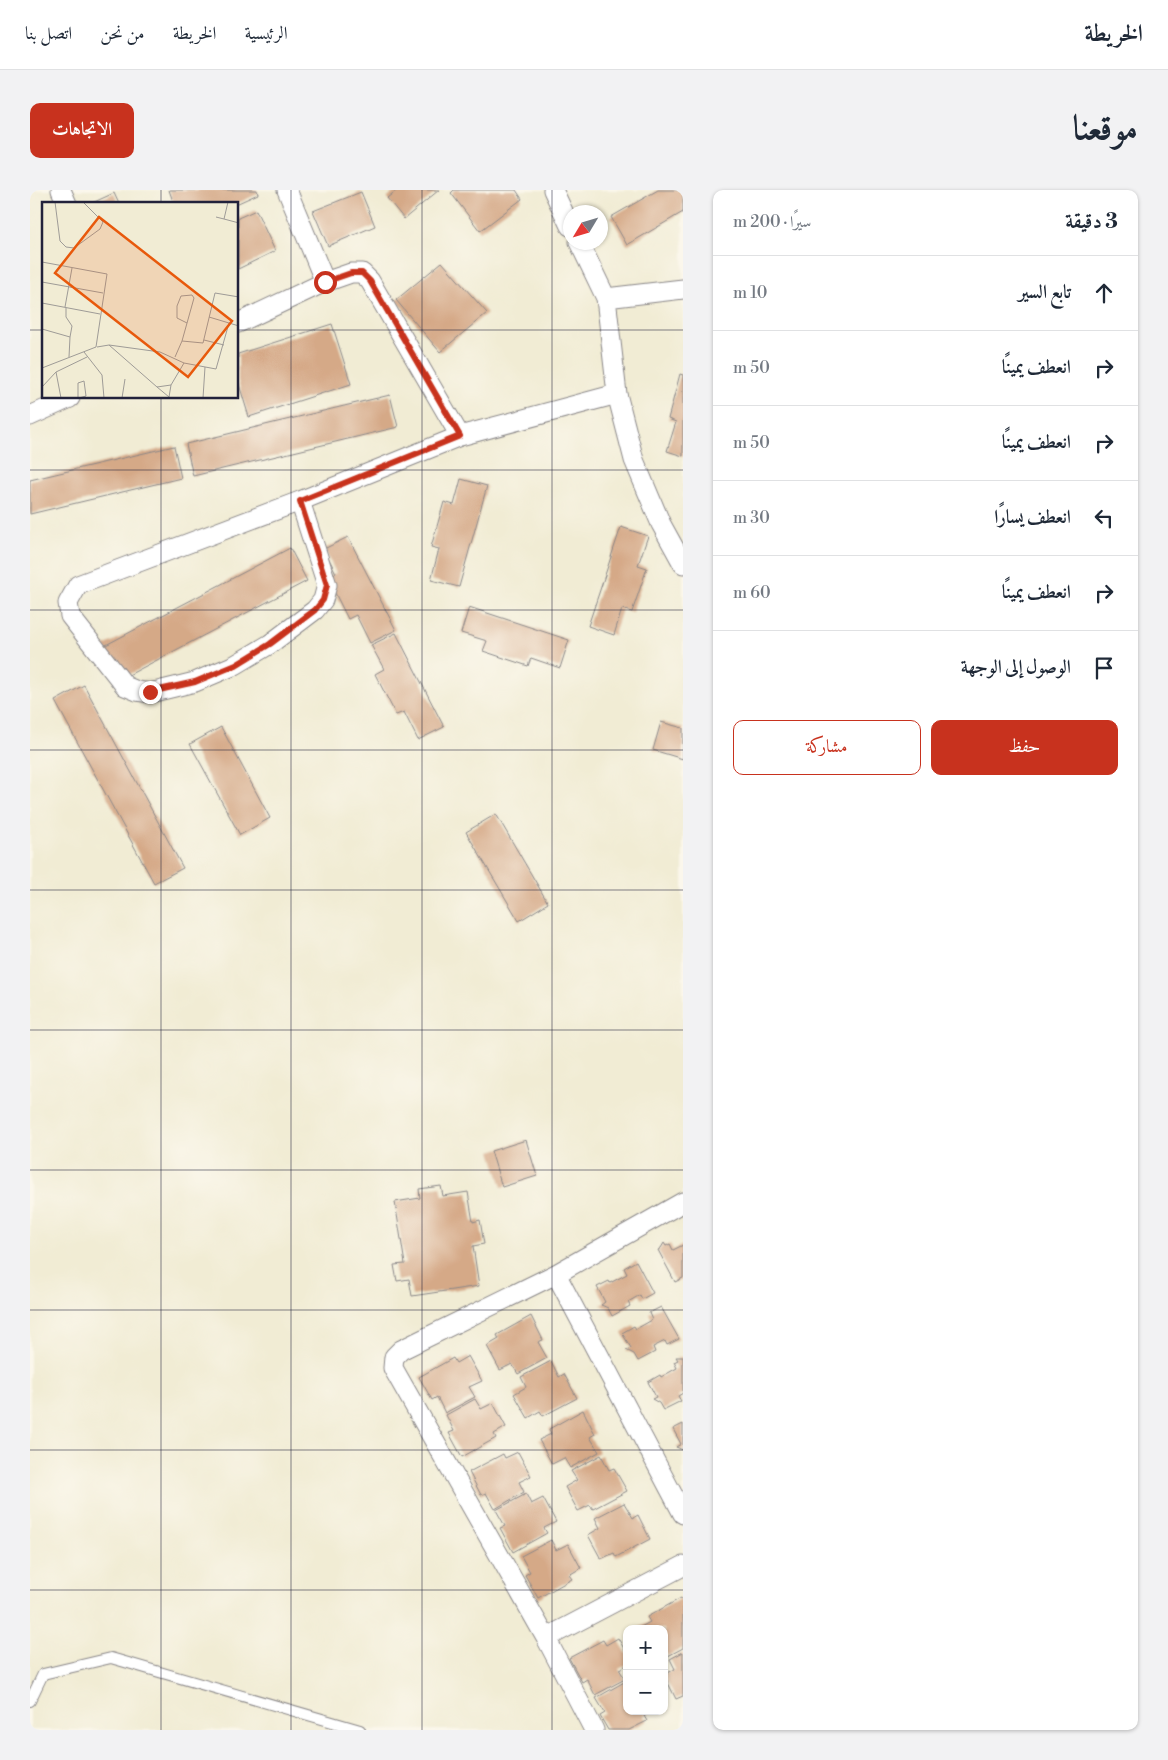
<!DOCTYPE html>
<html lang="ar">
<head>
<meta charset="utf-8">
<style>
  body { margin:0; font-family:"Libre Bodoni",Amiri,serif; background:#f2f2f3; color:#1f2937; direction:rtl }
  .controls { position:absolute; right:15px; bottom:15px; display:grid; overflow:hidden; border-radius:10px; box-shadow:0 1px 4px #0004 }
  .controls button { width:45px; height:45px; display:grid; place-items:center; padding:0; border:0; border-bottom:1px solid #e0e1e3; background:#fff; color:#1f2937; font:25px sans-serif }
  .compass { position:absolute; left:533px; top:15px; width:45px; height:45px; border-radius:50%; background:#fff; box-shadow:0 1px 4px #0004; rotate:232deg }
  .stop { position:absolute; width:15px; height:15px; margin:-11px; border:4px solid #c8321e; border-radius:50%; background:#fff }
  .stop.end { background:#c8321e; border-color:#fff; box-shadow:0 1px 5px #0008 }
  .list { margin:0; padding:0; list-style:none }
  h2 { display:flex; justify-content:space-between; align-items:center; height:65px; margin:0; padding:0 20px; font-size:21px }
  h2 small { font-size:16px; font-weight:400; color:#747a83 }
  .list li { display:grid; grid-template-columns:32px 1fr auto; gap:15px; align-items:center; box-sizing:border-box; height:75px; padding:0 20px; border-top:1px solid #e0e1e3 }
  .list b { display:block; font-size:19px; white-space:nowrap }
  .list em { font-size:16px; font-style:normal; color:#747a83 }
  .actions { display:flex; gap:10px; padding:15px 20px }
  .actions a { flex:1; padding:11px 0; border:1px solid #c8321e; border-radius:10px; text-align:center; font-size:18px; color:#c8321e }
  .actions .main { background:#c8321e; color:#fff }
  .icon { flex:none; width:28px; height:28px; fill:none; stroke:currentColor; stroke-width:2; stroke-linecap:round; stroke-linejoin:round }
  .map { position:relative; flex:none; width:653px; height:1540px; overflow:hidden; direction:ltr; border-radius:10px }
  header { display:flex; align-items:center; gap:30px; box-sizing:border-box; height:70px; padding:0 25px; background:#fff; border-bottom:1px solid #e0e1e3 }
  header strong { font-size:24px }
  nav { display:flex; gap:28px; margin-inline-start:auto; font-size:18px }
  .intro { display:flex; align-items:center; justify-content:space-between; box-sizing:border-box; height:120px; padding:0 30px }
  h1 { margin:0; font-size:35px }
  .button { padding:12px 22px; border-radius:10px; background:#c8321e; color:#fff; font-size:18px; font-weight:700 }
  main { display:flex; gap:30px; padding:0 30px }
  aside { flex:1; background:#fff; border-radius:10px; box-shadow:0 1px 4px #0004 }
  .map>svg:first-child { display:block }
  .building { fill:#d5a987 }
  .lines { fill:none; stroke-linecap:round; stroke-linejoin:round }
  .lane-casing { stroke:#8a8788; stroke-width:12 }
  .street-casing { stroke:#8a8788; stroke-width:21 }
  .lane { stroke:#fff; stroke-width:10 }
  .street { stroke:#fff; stroke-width:19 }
  .route { stroke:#c8321e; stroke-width:6 }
  .grid { fill:none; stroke:#22223b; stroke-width:1; stroke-opacity:0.55 }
  .inset-road { fill:none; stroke:#9e9b97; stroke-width:1 }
  .view { fill:#e8590c; fill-opacity:0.15; stroke:#e8590c; stroke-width:2.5 }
  .inset-edge { fill:none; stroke:#22223b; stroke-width:2.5 }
</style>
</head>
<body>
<header>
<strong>الخريطة</strong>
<nav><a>الرئيسية</a><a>الخريطة</a><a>من نحن</a><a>اتصل بنا</a></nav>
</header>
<div class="intro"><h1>موقعنا</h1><a class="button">الاتجاهات</a></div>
<main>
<aside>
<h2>3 دقيقة<small>سيرًا · 200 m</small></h2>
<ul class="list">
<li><svg class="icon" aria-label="ahead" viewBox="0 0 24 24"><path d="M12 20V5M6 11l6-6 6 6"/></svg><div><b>تابع السير</b></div><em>10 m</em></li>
<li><svg class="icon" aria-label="right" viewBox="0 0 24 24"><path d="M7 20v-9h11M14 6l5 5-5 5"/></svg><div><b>انعطف يمينًا</b></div><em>50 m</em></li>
<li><svg class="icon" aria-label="right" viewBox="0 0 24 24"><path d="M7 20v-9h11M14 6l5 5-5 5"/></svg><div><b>انعطف يمينًا</b></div><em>50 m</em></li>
<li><svg class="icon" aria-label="left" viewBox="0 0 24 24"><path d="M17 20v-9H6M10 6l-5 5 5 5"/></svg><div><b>انعطف يسارًا</b></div><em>30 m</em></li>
<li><svg class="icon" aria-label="right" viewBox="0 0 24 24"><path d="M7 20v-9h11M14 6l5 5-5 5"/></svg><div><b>انعطف يمينًا</b></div><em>60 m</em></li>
<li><svg class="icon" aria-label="arrive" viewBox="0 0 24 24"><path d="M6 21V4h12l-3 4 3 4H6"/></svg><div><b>الوصول إلى الوجهة</b></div></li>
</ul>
<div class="actions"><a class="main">حفظ</a><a>مشاركة</a></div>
</aside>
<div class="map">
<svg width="653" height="1540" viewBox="0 0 653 1540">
  <rect width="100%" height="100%" fill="#fbf7ec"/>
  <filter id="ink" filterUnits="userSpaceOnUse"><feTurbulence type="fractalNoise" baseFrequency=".02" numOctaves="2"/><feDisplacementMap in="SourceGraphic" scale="10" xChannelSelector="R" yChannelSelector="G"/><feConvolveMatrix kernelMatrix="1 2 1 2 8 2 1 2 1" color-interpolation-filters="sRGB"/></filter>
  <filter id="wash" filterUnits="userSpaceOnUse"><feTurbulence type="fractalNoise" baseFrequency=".0096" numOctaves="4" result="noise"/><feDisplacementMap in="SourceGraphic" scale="20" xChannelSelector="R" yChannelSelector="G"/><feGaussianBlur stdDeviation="1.12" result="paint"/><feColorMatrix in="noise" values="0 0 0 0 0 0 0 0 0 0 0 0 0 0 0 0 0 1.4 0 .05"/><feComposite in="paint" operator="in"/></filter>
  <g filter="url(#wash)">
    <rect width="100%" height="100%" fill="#f1ecd4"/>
    <g id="blocks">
      <path class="building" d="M139,0H227L228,4L206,14H144Z
        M367,0H409L374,29L357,8Z
        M424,0H486L492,9L450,41L421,3Z
        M628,0H653V22L597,55L581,27Z
        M331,2L345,36L298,56L283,21Z
        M84,3L89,14H60Z
        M226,20L245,61L208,79V28Z
        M412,72L457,123L410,162L366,110Z
        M302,134L321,194L219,227L208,191V164Z
        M650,184L653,185V266L637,261L646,232L638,229Z
        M360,205L368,237L163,286L156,254Z
        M144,256L151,288L0,324V290Z
        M431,289L457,296L429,397L401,390L409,359L401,357L414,312L424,315Z
        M591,337L618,346L608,375L617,378L602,422L592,419L584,445L558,436Z
        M318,347L366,440L340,453L326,425L318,429L297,387L306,383L294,359Z
        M260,358L277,391L91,489L74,456Z
        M439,417L539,450L530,478L501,468L498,476L453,461L457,451L431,443Z
        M366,443L414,537L388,550L374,522L366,525L345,484L354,479L341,455Z
        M54,495L153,678L124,693L25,511Z
        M631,532L653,538V569L623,560Z
        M191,537L240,628L210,645L160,554Z
        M466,624L518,713L489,731L436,642Z
        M496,950L507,986L472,997L461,961Z
        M411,996L413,1006L438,1002L443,1032L450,1030L454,1054L443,1056L449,1096L382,1106L379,1089L367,1091L364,1075L375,1074L365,1012L390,1008L389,999Z
        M634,1053L636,1056L640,1054L643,1060L653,1055V1088L645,1092L628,1060L631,1058Z
        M606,1071L623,1103L612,1109L610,1105L598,1112L600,1116L582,1126L578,1118L571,1115L575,1112L567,1097L579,1091L580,1093L597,1084L594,1078Z
        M631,1117L649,1149L637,1155L635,1151L623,1157L625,1162L608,1171L604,1164L596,1160L601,1158L592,1143L604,1136L606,1139L622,1130L619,1123Z
        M501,1126L513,1150L508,1152L517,1168L488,1184L482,1174L470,1180L457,1156L469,1149L467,1145Z
        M438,1166L452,1191L439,1197L445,1207L415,1223L407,1207L402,1210L389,1187L423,1168L426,1173Z
        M646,1167H653V1203L648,1206L651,1211L633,1220L629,1213L622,1209L626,1207L618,1192L630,1185L631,1187L647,1178L644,1172L648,1170Z
        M521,1171L529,1187L534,1184L547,1208L513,1226L510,1221L498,1228L484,1204L496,1197L491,1187Z
        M445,1209L451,1219L463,1213L476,1237L464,1244L466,1248L432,1267L419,1243L424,1241L416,1225Z
        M553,1220L565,1244L560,1247L569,1262L540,1278L534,1268L522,1274L509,1250L521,1244L519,1239Z
        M653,1234V1260L646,1257L651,1254L643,1239Z
        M488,1262L501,1286L489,1292L494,1302L465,1319L456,1303L451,1305L439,1282L473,1264L475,1268Z
        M571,1265L579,1280L584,1278L597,1301L563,1319L560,1315L548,1321L535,1297L547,1290L541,1281Z
        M496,1304L501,1314L513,1308L526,1332L514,1338L517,1343L483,1362L470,1338L475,1336L466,1320Z
        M594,1313L603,1328L608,1325L620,1349L586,1367L584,1363L571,1369L558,1345L570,1338L565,1328Z
        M521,1350L526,1360L538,1354L551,1378L539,1385L542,1389L508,1408L495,1385L500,1382L491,1366Z
        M651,1408L653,1411V1458L638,1466L634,1459V1439H607L620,1432L617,1427Z
        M588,1448L597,1464V1475L589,1479L595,1489L565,1505L557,1489L552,1492L539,1468L573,1450L576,1455Z
        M653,1462V1506L646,1509L634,1485L645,1479L640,1469Z
        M596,1491L597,1521H622L614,1526L617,1531L599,1540H578L570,1526L575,1523L566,1508Z"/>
    </g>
  </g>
  <g filter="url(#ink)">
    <use href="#blocks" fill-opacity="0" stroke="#8a8788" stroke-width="1"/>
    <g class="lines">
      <defs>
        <path id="lane" d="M0,1511L13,1484L81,1468L330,1540"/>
        <path id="street" d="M31,0L37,14
          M257,0L295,92
          M523,0L540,36
          M549,52L576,108L587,204L604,270L631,334L653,374
          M576,108L653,99
          M208,133L295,92L321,83H332L340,91L430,246
          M0,226L40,208
          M270,311L297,395L293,410L285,420L240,454L205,475L165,492L120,503L107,501L95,496L40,426L38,413L48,395L270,311L430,246L587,204
          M526,1084L653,1324
          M516,1448L653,1376
          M564,1540L516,1448L363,1178L364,1167L371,1160L526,1084L653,1012"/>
      </defs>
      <use href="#lane" class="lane-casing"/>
      <use href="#street" class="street-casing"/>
      <use href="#lane" class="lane"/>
      <use href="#street" class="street"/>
    </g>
  </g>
  <g class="lines" filter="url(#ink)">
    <path class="route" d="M120,502L165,492L206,475L240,454L285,420L293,410L297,395L270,311L430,246L340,91L332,83H321L295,92"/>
  </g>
  <path class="grid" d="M131,0V14M261,0V1540M392,0V1540M522,0V1540M0,140H14M208,140H653M131,208V1540M0,280H653M0,420H653M0,560H653M0,700H653M0,840H653M0,980H653M0,1120H653M0,1260H653M0,1400H653"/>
  <g transform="translate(12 12)">
    <rect width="196" height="196" fill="#f1ecd4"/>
    <path class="inset-road" d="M13,0L18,39L24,45L32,46L58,27L61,20L41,0M174,15L182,17L186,0M182,17L197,21M0,60L65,72L54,145L0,166M0,80L61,91M0,101L58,112M23,105L30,66M24,106V115L30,124L28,135M167,115L197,124M0,127L28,135L27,155M162,138L182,143M140,139L161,141L173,91L197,95M67,143L118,150L142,161L174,167L187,121M55,145L67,143L115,185L129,183L142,161M42,150L60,173L62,196M133,155L140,139L152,96L150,93L139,94L135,104V116L145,121M0,185L14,170M115,185L127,195L129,183M19,196L14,170L45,155M36,196V181L42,179L44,194L37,196M80,196L83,177M161,196L163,165"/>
    <path class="view" d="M57,15L190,119L146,175L13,71Z"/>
    <rect width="196" height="196" class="inset-edge"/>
  </g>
</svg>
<div class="controls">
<button>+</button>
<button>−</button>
</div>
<svg class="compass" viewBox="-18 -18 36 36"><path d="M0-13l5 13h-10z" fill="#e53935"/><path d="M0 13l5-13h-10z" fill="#747a83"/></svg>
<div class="stop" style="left:295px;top:92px"></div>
<div class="stop end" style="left:120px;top:502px"></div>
</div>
</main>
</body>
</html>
